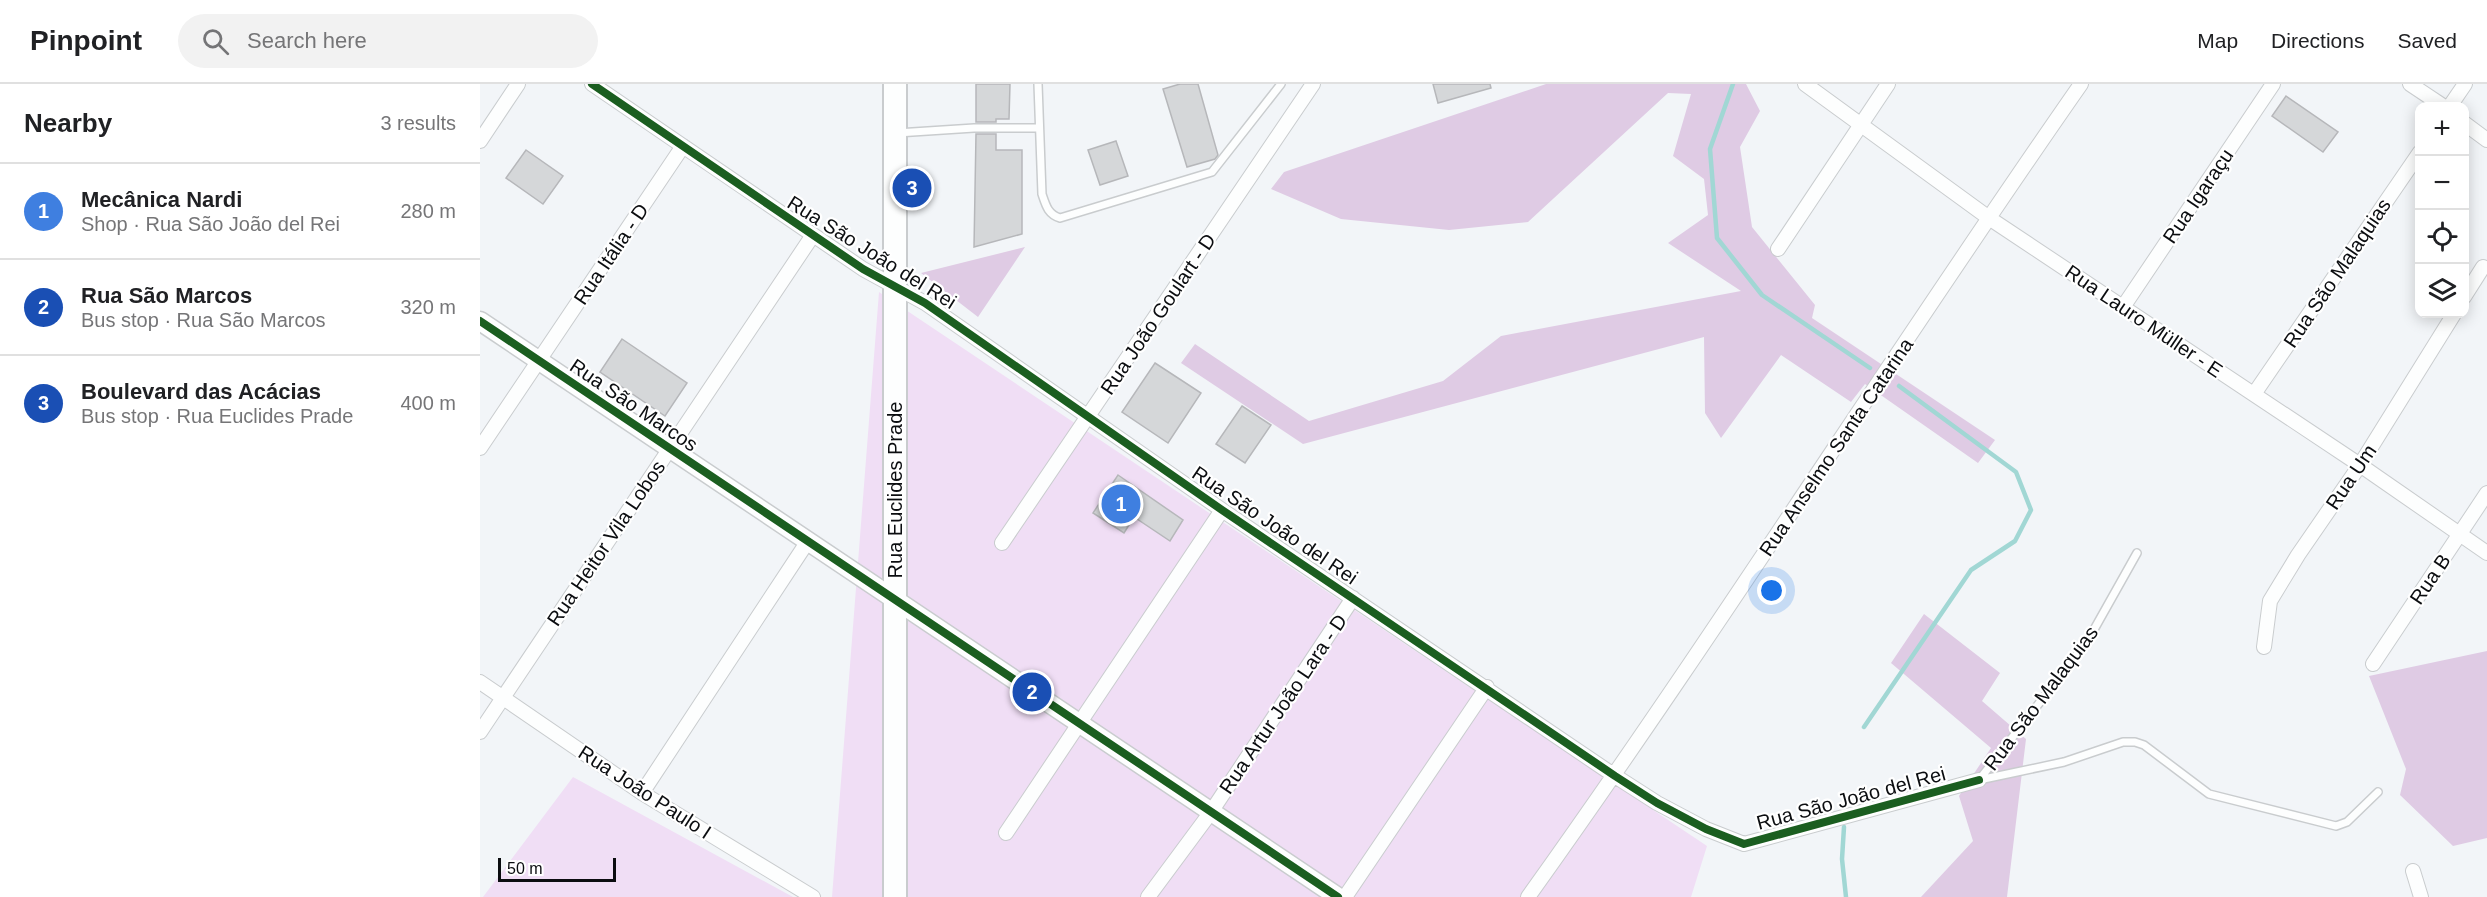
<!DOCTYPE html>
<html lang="en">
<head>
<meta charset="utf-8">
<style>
  body { margin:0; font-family:Helvetica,sans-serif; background:#f2f2f2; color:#202124 }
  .controls { position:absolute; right:18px; top:18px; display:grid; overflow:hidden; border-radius:12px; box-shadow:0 3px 15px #0003 }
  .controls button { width:54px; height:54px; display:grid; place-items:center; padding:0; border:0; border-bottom:2px solid #e0e0e0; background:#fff; color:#202124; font:30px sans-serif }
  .scale { position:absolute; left:18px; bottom:15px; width:118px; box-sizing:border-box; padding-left:6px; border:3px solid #0b0d10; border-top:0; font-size:16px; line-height:21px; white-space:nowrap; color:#0b0d10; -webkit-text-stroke:4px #fff; paint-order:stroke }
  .you { position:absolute; left:1292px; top:507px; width:21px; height:21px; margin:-15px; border:4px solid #fff; border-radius:50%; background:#1a73e8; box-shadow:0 0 0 9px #1a73e833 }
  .badge { display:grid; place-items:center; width:39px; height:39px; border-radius:50%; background:#7c3aed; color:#fff; font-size:20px; font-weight:700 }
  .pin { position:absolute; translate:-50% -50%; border:3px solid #fff; box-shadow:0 2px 6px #0006 }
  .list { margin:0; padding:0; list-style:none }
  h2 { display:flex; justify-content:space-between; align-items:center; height:78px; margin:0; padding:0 24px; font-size:26px }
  h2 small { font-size:20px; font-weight:400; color:#757577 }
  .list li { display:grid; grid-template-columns:39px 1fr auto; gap:18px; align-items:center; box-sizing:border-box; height:96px; padding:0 24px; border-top:2px solid #e0e0e0 }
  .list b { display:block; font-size:22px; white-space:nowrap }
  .list p { margin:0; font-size:20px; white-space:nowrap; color:#757577 }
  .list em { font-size:20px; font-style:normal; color:#757577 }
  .icon { flex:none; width:33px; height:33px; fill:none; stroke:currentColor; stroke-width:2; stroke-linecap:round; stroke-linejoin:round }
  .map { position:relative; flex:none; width:2007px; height:813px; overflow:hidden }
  header { display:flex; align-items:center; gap:36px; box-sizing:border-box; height:84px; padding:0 30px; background:#fff; border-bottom:2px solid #e0e0e0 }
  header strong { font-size:28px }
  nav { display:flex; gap:33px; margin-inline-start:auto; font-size:21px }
  .search { width:420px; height:54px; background:#f2f2f2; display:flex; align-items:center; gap:15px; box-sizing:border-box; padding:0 21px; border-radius:33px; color:#757577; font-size:22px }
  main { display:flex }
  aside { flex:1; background:#fff }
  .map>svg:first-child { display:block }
  .green { fill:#f0def5 }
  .forest { fill:#dfcbe4 }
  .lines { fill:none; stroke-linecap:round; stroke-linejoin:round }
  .stream { stroke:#a1d7d4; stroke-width:4.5 }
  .building { fill:#d5d7d9; stroke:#b6b7ba; stroke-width:1.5 }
  .service-casing { stroke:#c9ccce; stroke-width:10 }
  .minor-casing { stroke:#c9ccce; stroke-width:16 }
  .tertiary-casing { stroke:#c9ccce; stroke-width:21 }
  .primary-casing { stroke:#c9ccce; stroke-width:26 }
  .service { stroke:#fdfefe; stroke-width:7 }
  .minor { stroke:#fdfefe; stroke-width:14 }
  .tertiary { stroke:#fdfefe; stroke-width:18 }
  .primary { stroke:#fdfefe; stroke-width:22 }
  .cycleway-casing { stroke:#fff; stroke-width:11 }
  .cycleway { stroke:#1b5e20; stroke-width:8 }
  .labels { text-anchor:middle; stroke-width:4.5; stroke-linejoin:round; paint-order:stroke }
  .street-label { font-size:20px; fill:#0b0d10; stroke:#fff }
</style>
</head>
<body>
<header>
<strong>Pinpoint</strong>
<div class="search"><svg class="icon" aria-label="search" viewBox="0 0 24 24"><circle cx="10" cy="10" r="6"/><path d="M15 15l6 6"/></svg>Search here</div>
<nav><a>Map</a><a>Directions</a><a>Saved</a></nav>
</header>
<main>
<aside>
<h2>Nearby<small>3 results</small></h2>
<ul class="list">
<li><span class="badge" style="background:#3f7fe0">1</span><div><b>Mecânica Nardi</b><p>Shop · Rua São João del Rei</p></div><em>280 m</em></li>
<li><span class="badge" style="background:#1a4fb4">2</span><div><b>Rua São Marcos</b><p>Bus stop · Rua São Marcos</p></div><em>320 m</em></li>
<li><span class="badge" style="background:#1a4fb4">3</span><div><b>Boulevard das Acácias</b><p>Bus stop · Rua Euclides Prade</p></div><em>400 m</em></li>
</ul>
</aside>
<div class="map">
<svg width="2007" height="813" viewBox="0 0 2007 813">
  <rect width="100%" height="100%" fill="#f2f5f8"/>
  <path class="green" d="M399,208L1227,762L1211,813H352Z
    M93,693L313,813H3Z"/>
  <path class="forest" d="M1066,0H1266L1280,27L1260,63L1272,143L1335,221L1332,234L1515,356L1498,379L1385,300L1371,318L1301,271L1241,354L1225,329L1224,253L823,360L701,279L715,260L829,337L963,297L1021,252L1261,207L1188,159L1228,131L1224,95L1193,72L1211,10L1188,9L1048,138L969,146L861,135L791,105L804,88Z
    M545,163L498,233L441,189Z
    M1444,530L1520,589L1502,617L1546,655L1527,813H1441L1493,757L1479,712L1511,664L1411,579Z
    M2007,567V754L1973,762L1920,711L1926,685L1889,592Z"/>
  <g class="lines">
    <path class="stream" d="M1253,0L1230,65L1237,154L1282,211L1390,284
      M1384,643L1491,486L1535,457L1551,426L1536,388L1419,302
      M1364,743L1362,775L1366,813"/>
  </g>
  <path class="building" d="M496,0H530L529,35H516V38H496Z
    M700,0H718L738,71L735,75L707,83L683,5Z
    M953,0H1010L1011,4L958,19Z
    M1806,12L1858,48L1843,68L1792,32Z
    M496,50H516V66H542V150L494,163Z
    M636,57L648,92L620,101L608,66Z
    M46,66L83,92L63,120L26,94Z
    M142,255L207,299L185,332L120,288Z
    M675,279L721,309L688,359L642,328Z
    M762,322L791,341L765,379L736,360Z
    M638,391L703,436L690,457L654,433L644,449L613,429Z"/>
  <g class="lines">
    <defs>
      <path id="service" d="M558,0L562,110C566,122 568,130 580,134L732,88L801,0
        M417,49L494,44H558
        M1499,696L1584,678L1643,658H1655L1664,661L1729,710L1856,742L1867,738L1898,708
        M1499,696L1607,558L1657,469"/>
      <path id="minor" d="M112,0L383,185L445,219L742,426L1135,692L1177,719L1226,745L1264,760L1499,696
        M1325,0L1509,134L1880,381L2007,469
        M1930,0L1963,22
        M1970,22L1985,0
        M1984,39L2007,56
        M0,57L38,0
        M1298,165L1408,0
        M1984,213L2003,183
        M1643,223L1793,0
        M1774,310L1940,68
        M0,364L203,62
        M522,459L833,0
        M1784,563L1790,517L1818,471L1880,381L1974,230
        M1893,580L2007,409
        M0,598L162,709L333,813
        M0,648L333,151
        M162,709L328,457
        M526,749L742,426
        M1933,787L1941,813
        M668,813L731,728L873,514
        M865,813L1007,603
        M1048,813C1239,546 1413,269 1601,0"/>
      <path id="tertiary" d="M0,237L858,813"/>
      <path id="primary" d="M415,813V0"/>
    </defs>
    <use href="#service" class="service-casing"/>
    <use href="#minor" class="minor-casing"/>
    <use href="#tertiary" class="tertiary-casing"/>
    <use href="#primary" class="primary-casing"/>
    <use href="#service" class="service"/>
    <use href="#minor" class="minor"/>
    <use href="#tertiary" class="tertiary"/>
    <use href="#primary" class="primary"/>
    <defs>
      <path id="cycleway" d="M112,0L383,185L445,219L742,426L1135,692L1177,719L1226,745L1264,760L1499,696
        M0,237L858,813"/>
    </defs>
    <use href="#cycleway" class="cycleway-casing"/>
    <use href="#cycleway" class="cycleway"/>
  </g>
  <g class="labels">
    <g class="street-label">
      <text transform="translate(1718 112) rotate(-56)" y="7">Rua Igaraçu</text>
      <text transform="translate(392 168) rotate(32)" y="7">Rua São João del Rei</text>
      <text transform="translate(131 170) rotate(-56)" y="7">Rua Itália - D</text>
      <text transform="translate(1857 189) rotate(-56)" y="7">Rua São Malaquias</text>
      <text transform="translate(678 230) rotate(-56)" y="7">Rua João Goulart - D</text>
      <text transform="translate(1664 237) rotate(34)" y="7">Rua Lauro Müller - E</text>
      <text transform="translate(154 321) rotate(34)" y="7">Rua São Marcos</text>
      <text transform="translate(1356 363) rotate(-56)" y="7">Rua Anselmo Santa Catarina</text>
      <text transform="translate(1871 393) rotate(-56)" y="7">Rua Um</text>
      <text transform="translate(415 406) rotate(-90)" y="7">Rua Euclides Prade</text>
      <text transform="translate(795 441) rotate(34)" y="7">Rua São João del Rei</text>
      <text transform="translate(126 459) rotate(-56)" y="7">Rua Heitor Vila Lobos</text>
      <text transform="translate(1950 495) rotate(-56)" y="7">Rua B</text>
      <text transform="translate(1561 614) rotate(-53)" y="7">Rua São Malaquias</text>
      <text transform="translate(803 620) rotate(-56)" y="7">Rua Artur João Lara - D</text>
      <text transform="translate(165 708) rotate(33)" y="7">Rua João Paulo I</text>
      <text transform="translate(1371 714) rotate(-15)" y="7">Rua São João del Rei</text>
    </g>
  </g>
</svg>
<div class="controls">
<button>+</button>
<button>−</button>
<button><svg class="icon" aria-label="locate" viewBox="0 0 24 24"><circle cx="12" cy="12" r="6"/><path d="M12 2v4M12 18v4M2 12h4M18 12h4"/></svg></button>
<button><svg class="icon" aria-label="layers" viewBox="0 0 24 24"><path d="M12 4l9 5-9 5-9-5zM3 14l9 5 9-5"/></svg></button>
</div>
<div class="scale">50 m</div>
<div class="you"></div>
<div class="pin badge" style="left:641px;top:420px;background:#3f7fe0">1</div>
<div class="pin badge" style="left:552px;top:608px;background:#1a4fb4">2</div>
<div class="pin badge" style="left:432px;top:104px;background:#1a4fb4">3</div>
</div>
</main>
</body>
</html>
